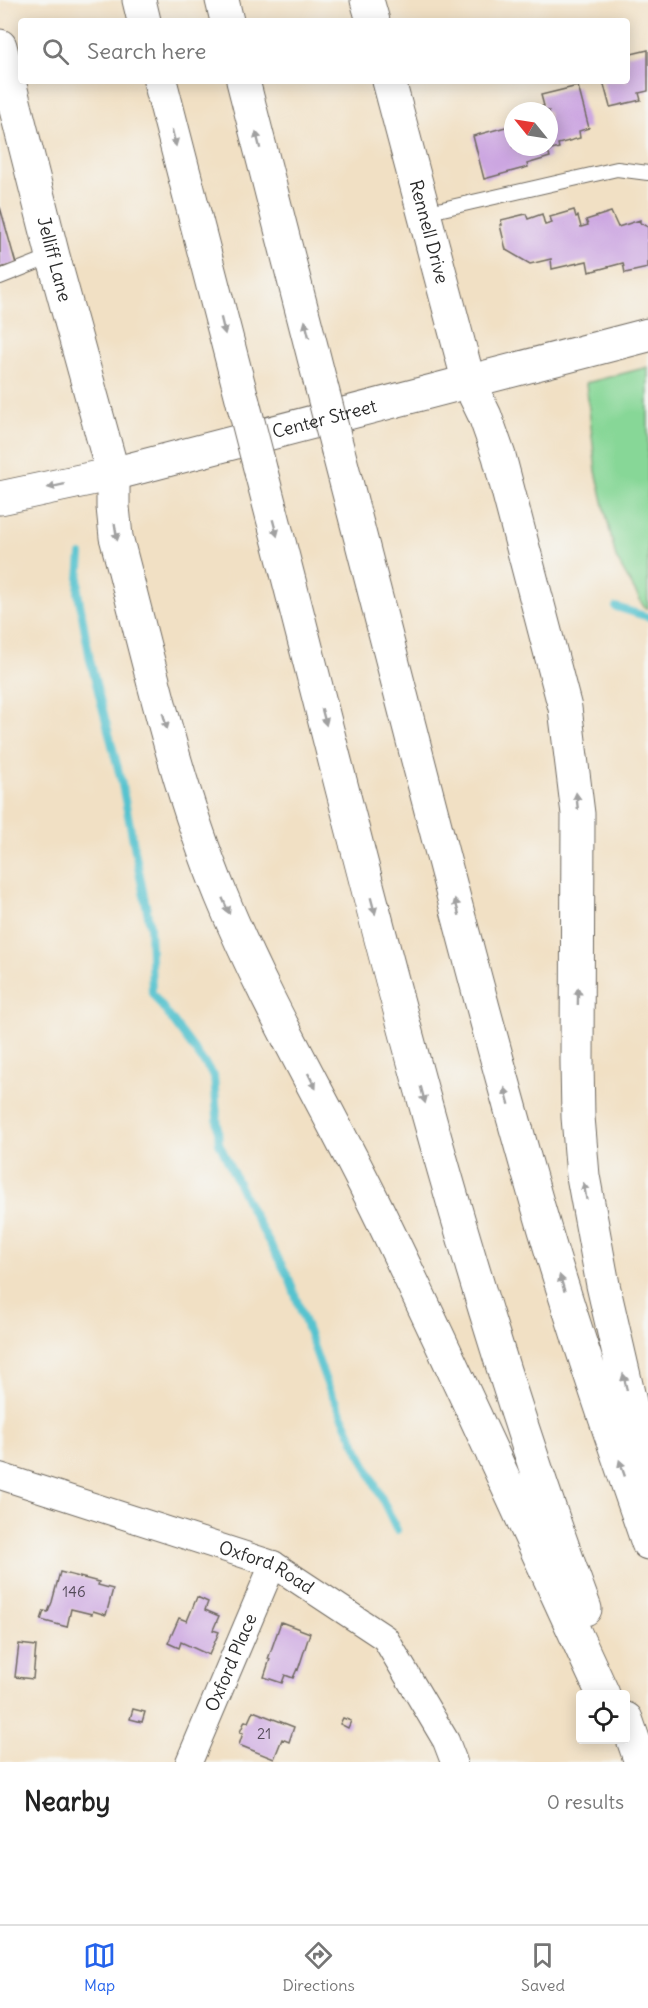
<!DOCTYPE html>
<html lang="en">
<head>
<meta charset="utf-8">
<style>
  body { margin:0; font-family:Delius,sans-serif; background:#f2f2f2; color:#222 }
  .controls { position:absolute; right:18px; bottom:18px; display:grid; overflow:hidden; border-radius:6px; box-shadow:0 3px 15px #0003 }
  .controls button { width:54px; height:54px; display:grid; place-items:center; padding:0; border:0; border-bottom:2px solid #e0e0e0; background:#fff; color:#222; font:30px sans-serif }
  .compass { position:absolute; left:504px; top:102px; width:54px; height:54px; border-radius:50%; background:#fff; box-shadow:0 3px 15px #0003; rotate:300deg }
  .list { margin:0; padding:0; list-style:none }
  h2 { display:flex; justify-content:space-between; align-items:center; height:78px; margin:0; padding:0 24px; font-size:26px }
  h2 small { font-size:20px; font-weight:400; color:#767676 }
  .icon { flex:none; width:33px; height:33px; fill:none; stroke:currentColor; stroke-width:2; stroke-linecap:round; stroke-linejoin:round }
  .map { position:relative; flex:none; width:648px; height:1762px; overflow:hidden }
  .search { position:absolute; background:#fff; box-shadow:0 3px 15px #0003; left:18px; right:18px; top:18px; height:66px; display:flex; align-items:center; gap:15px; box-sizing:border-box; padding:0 21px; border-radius:6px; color:#767676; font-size:22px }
  .sheet { height:162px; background:#fff }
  nav { display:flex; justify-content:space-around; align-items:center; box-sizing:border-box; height:84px; border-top:2px solid #e0e0e0; background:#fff; font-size:16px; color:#767676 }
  nav a { display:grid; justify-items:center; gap:3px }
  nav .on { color:#2563eb }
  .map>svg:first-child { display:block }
  .green { fill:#87d797; stroke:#598161; stroke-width:1.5 }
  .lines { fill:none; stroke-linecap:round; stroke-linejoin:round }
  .stream { stroke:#57c3cf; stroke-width:8 }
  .building { fill:#cca6e1 }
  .lane-casing { stroke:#706a61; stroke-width:16 }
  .street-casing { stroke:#706a61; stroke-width:28 }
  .secondary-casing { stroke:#706a61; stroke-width:35 }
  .primary-casing { stroke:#706a61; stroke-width:35 }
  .highway-casing { stroke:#706a61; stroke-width:35 }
  .lane { stroke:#fff; stroke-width:14 }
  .street { stroke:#fff; stroke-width:26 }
  .secondary { stroke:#fff; stroke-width:33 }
  .primary { stroke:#fff; stroke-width:33 }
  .highway { stroke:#fff; stroke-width:33 }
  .highway-bridge-casing { stroke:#706a61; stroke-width:35; stroke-linecap:butt }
  .highway-bridge { stroke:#fff; stroke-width:33 }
  .oneway { fill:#a0a0a0 }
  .labels { text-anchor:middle; stroke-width:4.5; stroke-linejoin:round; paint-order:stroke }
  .number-label { font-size:15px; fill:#534a58 }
  .street-label { font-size:18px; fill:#2b2b2b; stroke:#f6f6f2 }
</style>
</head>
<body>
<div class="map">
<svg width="648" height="1762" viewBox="0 0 648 1762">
  <rect width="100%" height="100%" fill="#f6f6f2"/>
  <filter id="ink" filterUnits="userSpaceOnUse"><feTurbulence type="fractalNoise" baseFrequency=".0167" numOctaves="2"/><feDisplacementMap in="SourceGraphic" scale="12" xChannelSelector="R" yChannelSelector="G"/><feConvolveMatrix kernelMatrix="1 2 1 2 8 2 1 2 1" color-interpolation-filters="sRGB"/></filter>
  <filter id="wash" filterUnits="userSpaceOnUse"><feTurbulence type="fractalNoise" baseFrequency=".008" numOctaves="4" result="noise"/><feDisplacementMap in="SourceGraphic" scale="24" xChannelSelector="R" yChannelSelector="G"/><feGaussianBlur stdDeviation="1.35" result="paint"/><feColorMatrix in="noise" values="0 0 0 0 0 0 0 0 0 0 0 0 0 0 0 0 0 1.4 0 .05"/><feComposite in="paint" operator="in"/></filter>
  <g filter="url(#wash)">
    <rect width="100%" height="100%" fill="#f1e0c4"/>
    <path class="green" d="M648,367V609L644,607L616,558L596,471L586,383Z"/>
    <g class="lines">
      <path class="stream" d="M81,555L78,592L90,660L121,780L150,926L152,993L214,1076L219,1143L250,1208L289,1278L327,1384L397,1530
        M616,607L648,617"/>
    </g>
    <g id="blocks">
      <path class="building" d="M648,50V91L639,93L641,100L610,107L603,81H627V55Z
        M578,86L589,128L579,131L580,138L558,144L559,148L548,151L550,157L527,164L528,167L484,179L473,136L513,125V147H549V111L527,110L544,106L541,95Z
        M0,207L16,264L0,268Z
        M574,210L576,217L578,216L581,227L588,225L586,220L611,212L618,227L640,220V223L648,227V268L625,273L623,263L589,272L587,261L552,269L551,259L530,264L506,250L500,225H502L501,220L526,214L528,219L542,214L545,225L552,223L550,217Z
        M60,1572L99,1582L98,1585L113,1589L106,1615L93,1611L92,1614L71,1609L67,1627L41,1620L44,1611L48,1612L52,1602Z
        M197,1597L208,1602L205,1610L219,1616L213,1630L219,1632L209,1655L181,1642L179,1648L168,1643L179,1618L187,1621Z
        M281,1622L310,1633L298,1670L297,1669L293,1678L285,1675L282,1683L264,1677L270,1659H268Z
        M19,1644L36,1646L33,1679L15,1677Z
        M133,1709L145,1712L142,1722L130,1719Z
        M253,1711L294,1727L289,1742L282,1739L274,1759L239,1745L243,1733L240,1732L245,1721L248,1722Z
        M343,1718L351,1721L348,1728L340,1724Z"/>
    </g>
  </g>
  <g filter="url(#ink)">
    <use href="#blocks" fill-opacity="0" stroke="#706a61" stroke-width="1.5"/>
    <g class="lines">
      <defs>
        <path id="lane" d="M425,213L617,169L648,173
          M0,277L53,256"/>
        <g id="street">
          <path id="s1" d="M0,1476L273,1564L385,1638L446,1741L454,1762"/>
          <path id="s2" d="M189,1762L273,1564"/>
        </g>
        <g id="secondary">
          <path id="s3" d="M0,498L113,474L648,335"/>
        </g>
        <g id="primary">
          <path d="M367,0L373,21"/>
          <path id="s4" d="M0,46L53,256L113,474"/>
          <path id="s5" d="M389,81L469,383"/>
        </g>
        <path id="highway" d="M139,0L144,21
          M222,0L227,21
          M160,81L244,406
          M243,81L321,385
          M469,383L485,416L499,456L565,708L578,814L577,1062L578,1117L583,1176L603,1285L648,1480
          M338,451C402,696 463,942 532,1185C566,1306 607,1425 648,1543
          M261,472C360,853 449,1239 585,1609
          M113,474V507L116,537C148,657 174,780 221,895C265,1003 325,1103 376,1207C455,1368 528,1532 603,1694
          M626,1719L641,1762"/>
      </defs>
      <use href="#lane" class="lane-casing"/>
      <use href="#street" class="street-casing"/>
      <use href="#secondary" class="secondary-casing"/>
      <use href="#primary" class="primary-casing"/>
      <use href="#highway" class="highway-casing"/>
      <use href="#lane" class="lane"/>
      <use href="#street" class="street"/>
      <use href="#secondary" class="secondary"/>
      <use href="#primary" class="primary"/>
      <use href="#highway" class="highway"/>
      <defs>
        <path id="highway-bridge" d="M321,385L338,451
          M244,406L261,472"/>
      </defs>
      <use href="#highway-bridge" class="highway-bridge-casing"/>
      <use href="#highway-bridge" class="highway-bridge"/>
    </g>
    <defs><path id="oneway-solid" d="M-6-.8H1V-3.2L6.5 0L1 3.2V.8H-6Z" transform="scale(1.5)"/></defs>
    <g class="oneway">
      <use href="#oneway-solid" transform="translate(174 138) rotate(76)"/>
      <use href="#oneway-solid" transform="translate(258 140) rotate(-104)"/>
      <use href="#oneway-solid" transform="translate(223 326) rotate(76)"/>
      <use href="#oneway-solid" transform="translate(307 329) rotate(-104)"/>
      <use href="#oneway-solid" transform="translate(56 486) rotate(168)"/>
      <use href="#oneway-solid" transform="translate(275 528) rotate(75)"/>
      <use href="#oneway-solid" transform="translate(116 532) rotate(81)"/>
      <use href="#oneway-solid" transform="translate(324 717) rotate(75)"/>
      <use href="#oneway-solid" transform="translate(165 721) rotate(75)"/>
      <use href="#oneway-solid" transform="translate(577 801) rotate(-96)"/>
      <use href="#oneway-solid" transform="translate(226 906) rotate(66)"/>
      <use href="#oneway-solid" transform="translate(373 906) rotate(75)"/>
      <use href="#oneway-solid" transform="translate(457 907) rotate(-105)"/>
      <use href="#oneway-solid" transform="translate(578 996) rotate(-89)"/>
      <use href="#oneway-solid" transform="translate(312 1081) rotate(63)"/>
      <use href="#oneway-solid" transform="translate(423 1095) rotate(75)"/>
      <use href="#oneway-solid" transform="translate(507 1096) rotate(-105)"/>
      <use href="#oneway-solid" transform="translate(585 1191) rotate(-100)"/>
      <use href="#oneway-solid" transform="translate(562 1283) rotate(-107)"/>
      <use href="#oneway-solid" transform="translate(625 1382) rotate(-103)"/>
      <use href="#oneway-solid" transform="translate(622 1468) rotate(-109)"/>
    </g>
  </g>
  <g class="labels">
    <g class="number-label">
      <text x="74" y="1597">146</text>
      <text x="264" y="1739">21</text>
    </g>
    <g class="street-label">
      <text dy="6" stroke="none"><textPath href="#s5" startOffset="156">Rennell Drive</textPath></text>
      <text dy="6" stroke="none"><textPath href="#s4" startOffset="220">Jelliff Lane</textPath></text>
      <text dy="6" stroke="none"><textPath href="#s3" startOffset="334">Center Street</textPath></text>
      <text dy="6" stroke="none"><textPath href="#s1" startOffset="282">Oxford Road</textPath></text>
      <text dy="6" stroke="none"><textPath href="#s2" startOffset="108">Oxford Place</textPath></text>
    </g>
  </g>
</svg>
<div class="controls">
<button><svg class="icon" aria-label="locate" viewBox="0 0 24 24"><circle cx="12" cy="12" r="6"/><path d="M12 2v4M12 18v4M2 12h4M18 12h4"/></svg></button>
</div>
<svg class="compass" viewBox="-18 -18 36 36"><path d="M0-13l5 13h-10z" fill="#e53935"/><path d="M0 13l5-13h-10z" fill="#767676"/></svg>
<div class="search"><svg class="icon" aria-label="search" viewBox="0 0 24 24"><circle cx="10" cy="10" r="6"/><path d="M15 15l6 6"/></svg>Search here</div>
</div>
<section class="sheet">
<h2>Nearby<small>0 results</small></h2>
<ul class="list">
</ul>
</section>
<nav>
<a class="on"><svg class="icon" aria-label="map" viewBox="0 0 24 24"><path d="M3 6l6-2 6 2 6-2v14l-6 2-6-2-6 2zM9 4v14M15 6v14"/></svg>Map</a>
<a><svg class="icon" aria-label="directions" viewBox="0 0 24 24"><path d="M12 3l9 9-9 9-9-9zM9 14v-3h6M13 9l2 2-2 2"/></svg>Directions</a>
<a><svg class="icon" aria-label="saved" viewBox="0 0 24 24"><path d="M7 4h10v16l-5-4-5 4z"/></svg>Saved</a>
</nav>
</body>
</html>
